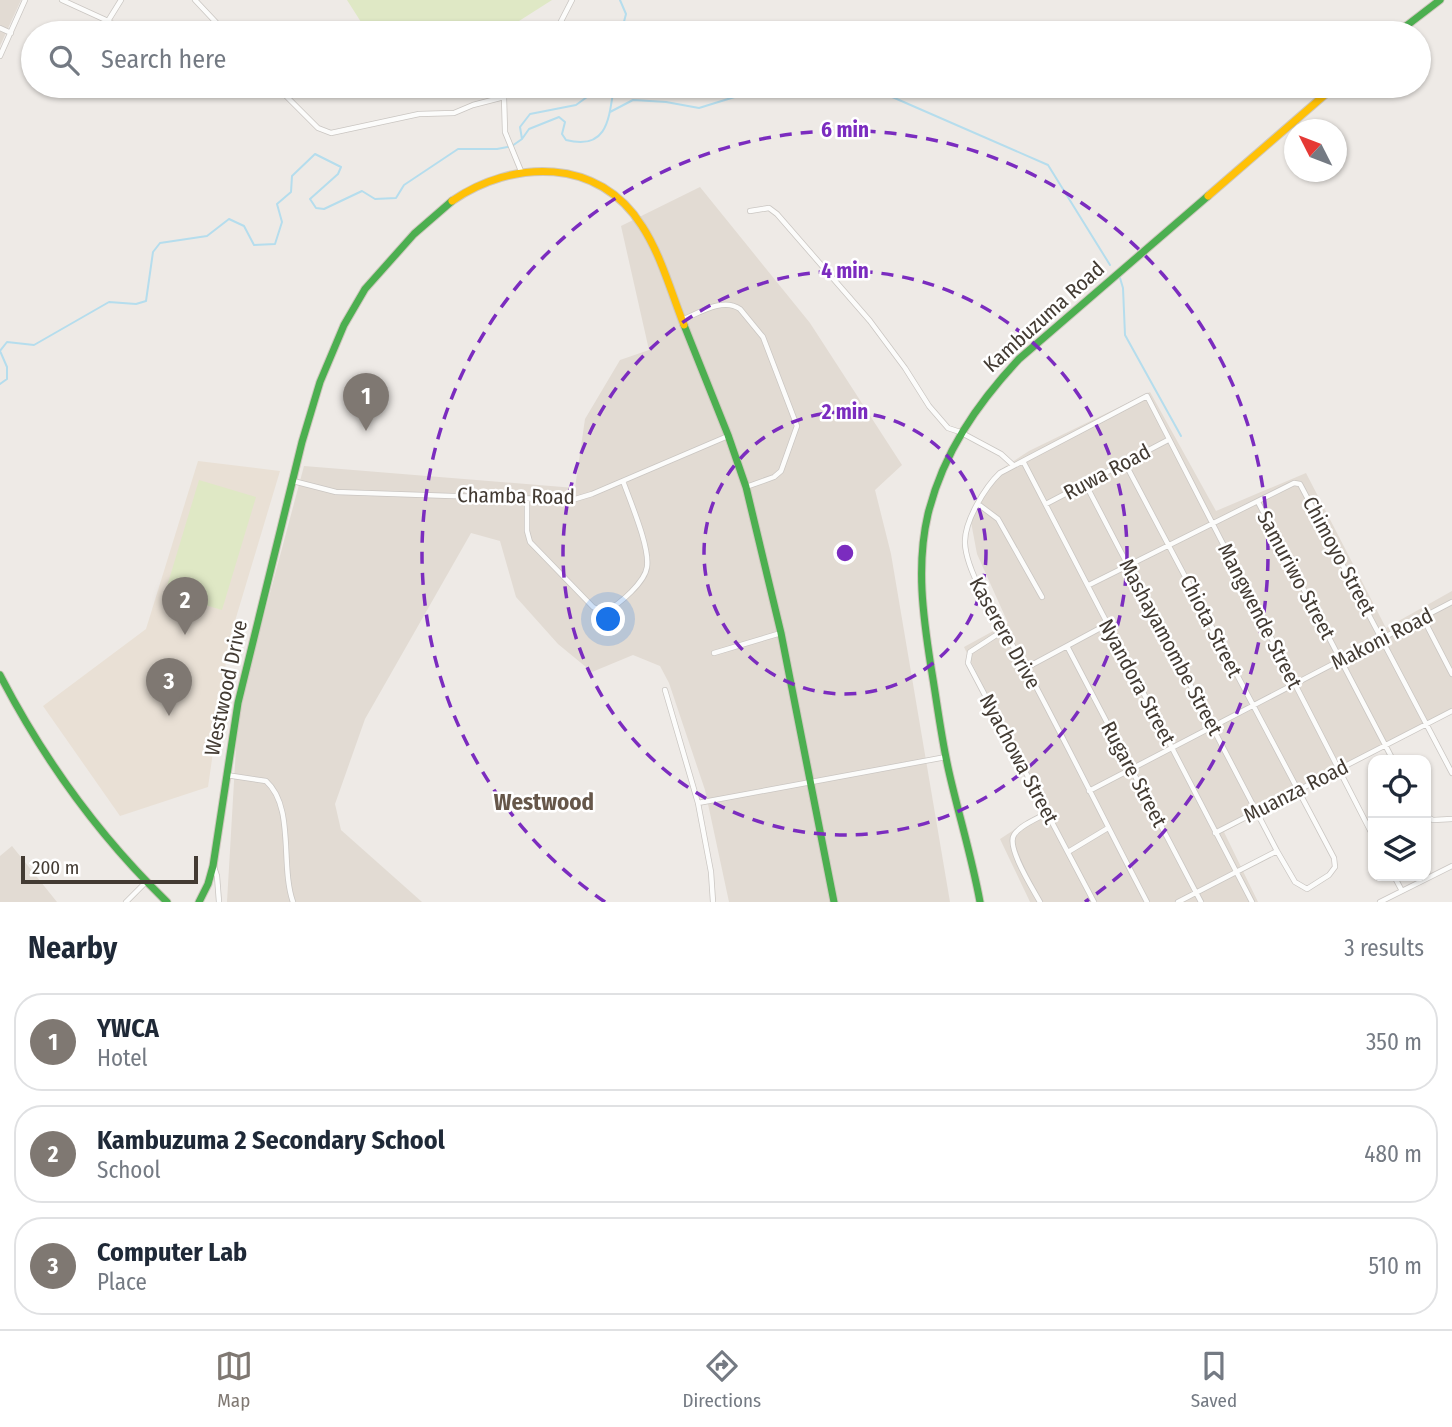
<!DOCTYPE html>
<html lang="en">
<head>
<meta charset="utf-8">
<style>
  body { margin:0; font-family:"Fira Sans Condensed",sans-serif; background:#f6f6f7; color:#1f2937 }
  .controls { position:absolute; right:21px; bottom:21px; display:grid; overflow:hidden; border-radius:14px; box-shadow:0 2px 5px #0004 }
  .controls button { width:63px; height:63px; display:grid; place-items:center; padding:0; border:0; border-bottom:2px solid #e0e1e3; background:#fff; color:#1f2937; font:35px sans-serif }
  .compass { position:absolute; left:1284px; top:119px; width:63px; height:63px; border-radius:50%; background:#fff; box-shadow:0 2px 5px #0004; rotate:312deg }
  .scale { position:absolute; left:21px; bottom:18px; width:177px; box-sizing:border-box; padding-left:7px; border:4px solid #433b33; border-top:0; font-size:19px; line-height:24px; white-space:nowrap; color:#433b33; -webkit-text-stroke:5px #fff; paint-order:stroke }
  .you { position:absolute; left:609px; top:620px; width:24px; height:24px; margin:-18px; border:5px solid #fff; border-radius:50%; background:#1a73e8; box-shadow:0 0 0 10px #1a73e833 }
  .badge { display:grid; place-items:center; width:46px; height:46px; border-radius:50%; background:#7f7872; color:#fff; font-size:23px; font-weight:700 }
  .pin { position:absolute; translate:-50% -58px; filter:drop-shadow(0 2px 4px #0008) }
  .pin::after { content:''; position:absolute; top:37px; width:24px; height:21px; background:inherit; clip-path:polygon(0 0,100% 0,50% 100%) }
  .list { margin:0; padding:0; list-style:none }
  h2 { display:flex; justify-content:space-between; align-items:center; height:91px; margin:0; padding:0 28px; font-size:30px }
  h2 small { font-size:23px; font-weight:400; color:#747a83 }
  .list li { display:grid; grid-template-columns:46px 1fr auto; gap:21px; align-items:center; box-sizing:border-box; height:98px; margin:0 14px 14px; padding:0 14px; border:2px solid #e0e1e3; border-radius:28px }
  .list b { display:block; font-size:26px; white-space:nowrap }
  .list p { margin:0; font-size:23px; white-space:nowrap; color:#747a83 }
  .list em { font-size:23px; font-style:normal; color:#747a83 }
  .icon { flex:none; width:38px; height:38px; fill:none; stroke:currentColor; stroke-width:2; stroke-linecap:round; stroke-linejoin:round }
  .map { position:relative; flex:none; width:1452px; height:902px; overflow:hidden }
  .search { position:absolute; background:#fff; box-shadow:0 2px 5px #0004; left:21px; right:21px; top:21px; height:77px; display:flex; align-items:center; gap:18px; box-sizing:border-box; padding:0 24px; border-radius:38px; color:#747a83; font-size:26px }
  .sheet { height:427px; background:#fff }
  nav { display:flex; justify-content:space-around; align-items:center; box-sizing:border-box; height:98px; border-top:2px solid #e0e1e3; background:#fff; font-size:19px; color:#747a83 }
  nav a { display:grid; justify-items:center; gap:4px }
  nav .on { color:#7f7872 }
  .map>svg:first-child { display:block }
  .residential { fill:#e2dbd3 }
  .education { fill:#e9e0d5 }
  .green { fill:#dfe8c5 }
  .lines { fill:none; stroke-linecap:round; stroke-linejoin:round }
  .stream { stroke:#b5dded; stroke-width:2 }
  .street-casing { stroke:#cac6c2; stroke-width:6 }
  .fast-casing { stroke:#cfc8be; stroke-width:9 }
  .slow-casing { stroke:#cfc8be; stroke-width:9 }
  .street { stroke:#fcfcfb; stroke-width:4.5 }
  .fast { stroke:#4caf50; stroke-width:7 }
  .slow { stroke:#ffc107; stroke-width:7 }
  .ring { fill:none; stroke:#7b2cbf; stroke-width:3.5; stroke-dasharray:12 9 }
  .labels { text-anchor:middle; stroke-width:5; stroke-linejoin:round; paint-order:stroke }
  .street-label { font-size:21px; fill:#433b33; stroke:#fff }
  .neighbourhood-label { font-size:23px; font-weight:bold; fill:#66574a; stroke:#fff }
  .centre { fill:#7b2cbf; stroke:#fff; stroke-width:3.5 }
  .ring-label { font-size:21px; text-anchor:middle; font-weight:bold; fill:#7b2cbf; stroke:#fff; stroke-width:5; stroke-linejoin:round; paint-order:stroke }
</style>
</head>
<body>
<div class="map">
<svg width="1452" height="902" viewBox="0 0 1452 902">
  <rect width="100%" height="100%" fill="#eeeae6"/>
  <path class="residential" d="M0,0H21L0,46Z
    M700,187L810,323L902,465L875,490L891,554L950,902H729L705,790L669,683L660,666L633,655L592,672L558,644L516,597L500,541L471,533L365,719L335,804L341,830L422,902H227L238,713L304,466L575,488L585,419L620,360L649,350L621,226Z
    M1150,392L1216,511L1306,473L1386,628L1452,591V712L1224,832L1258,902H1030L1000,839L1043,811L964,647L1008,623L977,554L971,522L981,498L1000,470L1029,451Z
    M12,846L57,902H0V856Z"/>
  <path class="education" d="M198,461L280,471L229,641L208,787L120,816L43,706L146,629Z"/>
  <path class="green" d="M347,0H552L500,33H387L361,22Z
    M199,480L256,497L222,610L165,593Z"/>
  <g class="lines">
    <path class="stream" d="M620,0L626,14L621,33
      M867,86L1048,165L1110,265
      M610,112L633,100L666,102L699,108L770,86
      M522,139L520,127L530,114L576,105L598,89L609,86
      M1120,278L1123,288L1125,335L1181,436
      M0,384L7,379V367L0,351L7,342L34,345L109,302L136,304L146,301L153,252L160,243L207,236L229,219L244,226L254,245L275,244L282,222L277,204L291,192L292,176L315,154L341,167L338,174L310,199L316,208L324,209L362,191L375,199L396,198L404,185L458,149H497L512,146L522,139L529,129L559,117L565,122L562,134L566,140C608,151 609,118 614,86"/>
    <defs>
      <path id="street" d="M62,0L108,21L128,33
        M195,0L226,33
        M108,21L121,0
        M0,28L11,33
        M555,33L572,0
        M0,56L25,0
        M276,86L318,128L331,133L419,114L454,113L473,105L504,97L515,86
        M504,97L505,132L521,171
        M750,211L769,208L777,214L870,321L905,368L929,406L948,428L960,432L1001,454L1013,465
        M682,320C699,313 723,297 740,309L763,337L797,426L781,471L774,477L746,487
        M1023,461L1252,902
        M293,481L336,492L572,500L592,494L728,436
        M1085,483L1277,851L1295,882L1307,889L1329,875L1335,867L1334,858L1125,463
        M527,500V531L530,542L593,607L601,611H606C620,604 645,582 647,567C650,547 630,501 623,481
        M1258,502L1393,760
        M978,504L998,519L1042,597
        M1046,504L1168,440
        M1089,585L1294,483L1300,484L1452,773
        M1423,618L1452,674
        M1004,630L970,652L968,663L1094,902
        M1067,646L1201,902
        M714,653L781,633
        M1026,668L1106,625
        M665,690L698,803L711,872L713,902
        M226,775L266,781C295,807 280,865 293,902
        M1089,791L1452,602
        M698,803L946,757
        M1426,816L1433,820L1452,819
        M1215,833L1452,711
        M1068,852L1108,828
        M214,867L217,876L219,902
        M1394,876L1402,891
        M126,902L146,882
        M1040,902C1033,889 1006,847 1014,835C1020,825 1037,819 1047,813
        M1147,902C1106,824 1067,744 1025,666C1007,635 966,576 965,543C964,522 985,487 1000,473L1147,396L1373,836
        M1178,902L1277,851
        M1380,902L1452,866"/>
      <path id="fast" d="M1397,33L1440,0
        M684,325L728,435L746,487L781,633L834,902
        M0,675C44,760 98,835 167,902
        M199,902L208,884L213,866L238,703L302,442L320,382L344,325L365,289L414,234L452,201
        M980,902C972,858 959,816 949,772C941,737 937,702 931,667C923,616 916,565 928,514C943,453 977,404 1019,359L1208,196"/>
      <path id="slow" d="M1208,196L1335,86
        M452,201C513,159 599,157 642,226C661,255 671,292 684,325"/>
    </defs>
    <use href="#street" class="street-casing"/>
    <use href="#fast" class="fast-casing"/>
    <use href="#slow" class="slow-casing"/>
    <use href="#street" class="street"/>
    <use href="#fast" class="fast"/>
    <use href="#slow" class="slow"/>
  </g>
  <g class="ring">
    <circle cx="845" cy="553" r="141"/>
    <circle cx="845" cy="553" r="282"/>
    <path d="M605 902A423 423 0 1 1 1085 902"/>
  </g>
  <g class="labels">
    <g class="street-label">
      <text transform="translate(1044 317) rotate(-42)" y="7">Kambuzuma Road</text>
      <text transform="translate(1107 472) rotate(-28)" y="7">Ruwa Road</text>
      <text transform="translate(516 496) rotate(1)" y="7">Chamba Road</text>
      <text transform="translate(1339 556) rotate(62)" y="7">Chimoyo Street</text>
      <text transform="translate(1296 575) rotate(62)" y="7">Samuriwo Street</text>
      <text transform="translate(1260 616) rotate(63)" y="7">Mangwende Street</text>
      <text transform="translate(1211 626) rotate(63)" y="7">Chiota Street</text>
      <text transform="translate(1005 633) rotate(61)" y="7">Kaserere Drive</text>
      <text transform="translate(1382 639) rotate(-27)" y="7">Makoni Road</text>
      <text transform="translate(1171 647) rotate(62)" y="7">Mashayamombe Street</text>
      <text transform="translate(1137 682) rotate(62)" y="7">Nyandora Street</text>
      <text transform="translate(226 688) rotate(-78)" y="7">Westwood Drive</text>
      <text transform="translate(1019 759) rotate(62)" y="7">Nyachowa Street</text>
      <text transform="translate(1134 774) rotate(62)" y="7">Rugare Street</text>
      <text transform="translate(1296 791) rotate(-27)" y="7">Muanza Road</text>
    </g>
    <g class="neighbourhood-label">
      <text x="544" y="810">Westwood</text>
    </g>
  </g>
  <circle cx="845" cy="553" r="10" class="centre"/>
  <g class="ring-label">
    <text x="845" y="137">6 min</text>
    <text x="845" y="278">4 min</text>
    <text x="845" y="419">2 min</text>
  </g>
</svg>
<div class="controls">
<button><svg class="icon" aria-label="locate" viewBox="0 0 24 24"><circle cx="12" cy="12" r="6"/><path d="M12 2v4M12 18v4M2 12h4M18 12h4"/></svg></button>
<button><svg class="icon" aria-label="layers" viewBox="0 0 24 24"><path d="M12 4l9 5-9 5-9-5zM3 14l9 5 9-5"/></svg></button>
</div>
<svg class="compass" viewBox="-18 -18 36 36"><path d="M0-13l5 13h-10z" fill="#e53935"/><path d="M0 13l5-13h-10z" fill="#747a83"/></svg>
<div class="scale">200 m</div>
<div class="you"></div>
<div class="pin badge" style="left:366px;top:431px">1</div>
<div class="pin badge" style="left:185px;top:635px">2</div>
<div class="pin badge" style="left:169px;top:716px">3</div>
<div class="search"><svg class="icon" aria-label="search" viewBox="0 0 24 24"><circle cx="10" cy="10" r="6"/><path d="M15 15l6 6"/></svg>Search here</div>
</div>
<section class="sheet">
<h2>Nearby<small>3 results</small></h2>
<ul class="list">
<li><span class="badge">1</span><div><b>YWCA</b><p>Hotel</p></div><em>350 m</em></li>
<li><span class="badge">2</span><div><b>Kambuzuma 2 Secondary School</b><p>School</p></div><em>480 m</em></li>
<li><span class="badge">3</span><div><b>Computer Lab</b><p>Place</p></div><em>510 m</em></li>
</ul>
</section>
<nav>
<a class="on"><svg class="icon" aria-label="map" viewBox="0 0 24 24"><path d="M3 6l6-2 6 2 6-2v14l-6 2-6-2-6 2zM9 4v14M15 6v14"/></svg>Map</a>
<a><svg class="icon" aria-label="directions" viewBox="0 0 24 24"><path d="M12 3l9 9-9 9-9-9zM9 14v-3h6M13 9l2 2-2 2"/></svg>Directions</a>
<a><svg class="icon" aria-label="saved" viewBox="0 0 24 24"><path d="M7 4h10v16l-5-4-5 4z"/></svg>Saved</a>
</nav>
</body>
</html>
